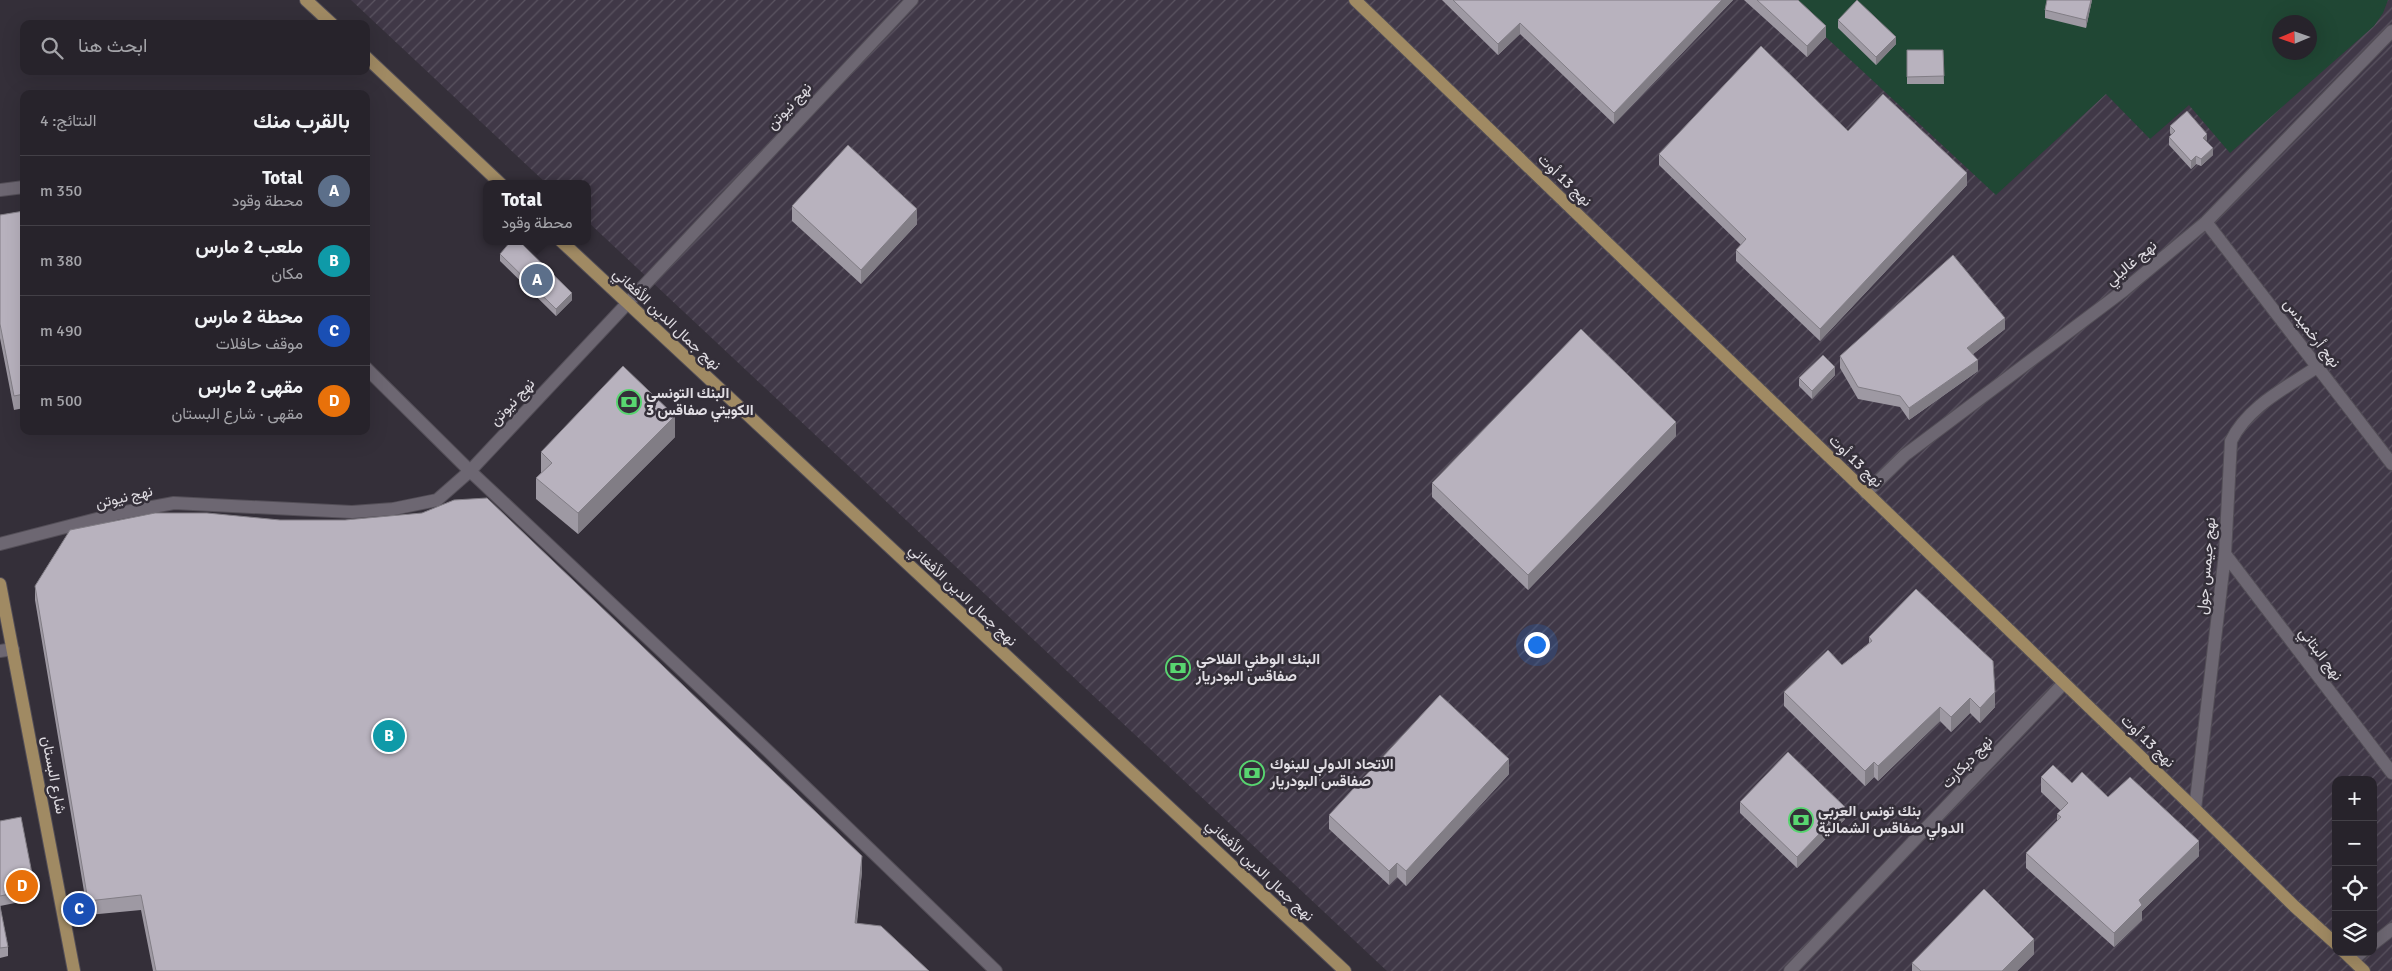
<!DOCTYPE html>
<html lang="ar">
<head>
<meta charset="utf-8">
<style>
  body { margin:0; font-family:Signika,Vazirmatn,sans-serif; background:#2f2b33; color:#f1f3f6; direction:rtl }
  .controls { position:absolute; right:15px; bottom:15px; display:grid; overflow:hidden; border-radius:10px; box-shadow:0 5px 20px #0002 }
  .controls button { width:45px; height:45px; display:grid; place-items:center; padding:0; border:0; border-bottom:1px solid #434047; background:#27232b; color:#f1f3f6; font:25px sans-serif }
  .compass { position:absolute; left:2272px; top:15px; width:45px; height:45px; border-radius:50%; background:#27232b; box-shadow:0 5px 20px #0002; rotate:268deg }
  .you { position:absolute; left:1536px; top:644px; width:18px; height:18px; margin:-12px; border:4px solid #fff; border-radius:50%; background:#1a73e8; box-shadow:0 0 0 8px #1a73e833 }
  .badge { display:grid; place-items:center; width:32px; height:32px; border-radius:50%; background:#d93025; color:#fff; font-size:16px; font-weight:700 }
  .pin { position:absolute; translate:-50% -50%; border:2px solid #fff; box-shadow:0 1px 5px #0006 }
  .popup { position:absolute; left:483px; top:180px; width:108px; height:65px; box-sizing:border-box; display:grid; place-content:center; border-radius:10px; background:#27232b; filter:drop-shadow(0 1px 4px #0005); font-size:16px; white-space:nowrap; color:#a4a4a9 }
  .popup b { font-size:19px; color:#f1f3f6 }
  .popup::after { content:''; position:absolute; left:50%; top:100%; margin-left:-10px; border:10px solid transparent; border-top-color:#27232b }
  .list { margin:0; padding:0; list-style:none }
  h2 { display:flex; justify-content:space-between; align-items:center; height:65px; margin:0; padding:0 20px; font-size:21px }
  h2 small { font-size:16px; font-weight:400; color:#a4a4a9 }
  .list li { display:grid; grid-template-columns:32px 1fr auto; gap:15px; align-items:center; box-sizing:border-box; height:70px; padding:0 20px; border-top:1px solid #434047 }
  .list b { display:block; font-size:19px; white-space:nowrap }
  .list p { margin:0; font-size:16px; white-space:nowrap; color:#a4a4a9 }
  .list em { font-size:16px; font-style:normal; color:#a4a4a9 }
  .icon { flex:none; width:28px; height:28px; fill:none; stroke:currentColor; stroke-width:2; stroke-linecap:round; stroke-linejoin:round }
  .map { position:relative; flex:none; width:2392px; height:971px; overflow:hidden; direction:ltr }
  .search { position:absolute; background:#27232b; box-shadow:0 5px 20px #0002; left:20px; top:20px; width:350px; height:55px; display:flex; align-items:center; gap:12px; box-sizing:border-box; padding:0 18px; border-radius:10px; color:#a4a4a9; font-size:19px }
  .panel { position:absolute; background:#27232b; box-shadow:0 5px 20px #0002; left:20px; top:90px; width:350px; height:345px; border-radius:10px; direction:rtl }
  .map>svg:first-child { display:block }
  .industrial { fill:url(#industrial-furrows); fill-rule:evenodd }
  .grass { fill:#204734; fill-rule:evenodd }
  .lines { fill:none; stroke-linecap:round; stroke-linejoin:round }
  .minor-casing { stroke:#534e57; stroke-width:14 }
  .major-casing { stroke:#534e57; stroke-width:14 }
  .minor { stroke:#6d6772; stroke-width:12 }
  .major { stroke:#a08a63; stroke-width:12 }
  .wall { fill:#9e99a3 }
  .shaded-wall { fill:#817d85 }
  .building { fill:#b8b2be; stroke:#817d85 }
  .labels { text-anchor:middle; stroke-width:5; stroke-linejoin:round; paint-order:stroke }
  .street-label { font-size:15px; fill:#e0dde3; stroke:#342f39 }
  .poi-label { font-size:15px; font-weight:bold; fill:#e0dde3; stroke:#342f39; text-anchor:start }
</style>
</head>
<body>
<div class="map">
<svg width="2392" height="971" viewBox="0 0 2392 971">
  <defs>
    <pattern id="industrial-furrows" width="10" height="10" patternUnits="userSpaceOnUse" patternTransform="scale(1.25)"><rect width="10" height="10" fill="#403847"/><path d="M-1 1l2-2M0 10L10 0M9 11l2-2" fill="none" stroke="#5b5461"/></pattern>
  </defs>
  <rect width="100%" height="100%" fill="#342f39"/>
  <path class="industrial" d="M351,0H2392V971H1387L587,221V184H547ZM2280,22H2310V52H2280ZM2336,780H2373V952H2336Z"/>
  <path class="grass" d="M1786,0H2388L2383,13L2374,26L2230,153L2189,105L2150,139L2106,94L1996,195ZM2280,22H2310V52H2280Z"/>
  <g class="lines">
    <defs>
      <path id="minor" d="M0,190L24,187
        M2206,222L2392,464
        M366,368L470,471L768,751L996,971
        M1866,493L1905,455L2123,291L2206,222L2392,31
        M0,544L120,513L174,503L352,512L393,509L437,500L470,471L912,0
        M2225,554L2392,773
        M0,651L13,649
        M2195,809L2225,554L2231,441C2248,406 2286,388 2317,367
        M2373,944L2392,929
        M2353,960L2362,952
        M1790,971L2064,683"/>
      <path id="major" d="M306,0L332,24
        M1355,0L2195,809L2294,906L2336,944
        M366,57L501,184
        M561,241L1345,971
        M0,584L74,971
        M2344,952L2364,971"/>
    </defs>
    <use href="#minor" class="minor-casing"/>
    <use href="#major" class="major-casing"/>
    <use href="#minor" class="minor"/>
    <use href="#major" class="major"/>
  </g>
  <path class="wall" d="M1442,0H1733L1614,124L1520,34L1498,55Z
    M1744,0H1798L1826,37L1807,57Z
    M2092,0L2086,28L2045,18V10Z
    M1838,20L1896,44L1876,65L1838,28Z
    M1907,50H1943L1944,84H1907Z
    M2170,126L2207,142L2213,155L2201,166L2196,164L2191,169L2169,145V137L2171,135L2170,133Z
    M1848,131L1967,185L1820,341L1736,261V250L1741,245L1659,165V154Z
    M792,206L917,224L861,284L792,221Z
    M24,211V408L14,410L0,338V215Z
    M500,254L572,300L556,316L500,261Z
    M2005,329L1973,354L1978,371L1909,420L1900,407L1858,399L1840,368V356Z
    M1835,375L1812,399L1799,386V378Z
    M1676,436L1528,590L1432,497V483Z
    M675,437L578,534L536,499V478L541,473V452Z
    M35,586L862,871L857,923L929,971H153L141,910L88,915L35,600Z
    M1869,637L1995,707L1980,723L1970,713L1951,732L1940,721L1878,781L1874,777L1865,786L1784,706V692L1842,665L1869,643Z
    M1509,774L1406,886L1397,877L1389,885L1329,829V815Z
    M2041,777L2072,783L2108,797L2199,856L2142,911V920L2114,947L2026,868V853L2057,821V814L2061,811L2041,792Z
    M1740,802L1845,819L1797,868L1740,813Z
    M0,821L35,889V899L0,906L8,947V956L0,958Z
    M2034,954L2017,971H1912V963Z"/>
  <path class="shaded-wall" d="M1722,0H1733L1614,124V113Z
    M2091,0H2092L2086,28V20Z
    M1520,23V34L1498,55V44Z
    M1826,26V37L1807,57V46Z
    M1896,37V44L1876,65V57Z
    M2207,134V141L2203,138Z
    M2213,148V155L2201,166V159Z
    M2196,156V164L2191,169V161Z
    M1967,173V185L1820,341V329Z
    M917,209V224L861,284V270Z
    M572,293V300L556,316V309Z
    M2005,318V329L1967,359V348Z
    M1978,360V371L1909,420V408Z
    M1835,367V375L1812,399V391Z
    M675,416V437L578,534V513Z
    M1676,422V436L1528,590V575Z
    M1995,692V707L1980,723V708Z
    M1970,698V713L1951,732V717Z
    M1940,707V721L1878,781V766Z
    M1509,759V774L1406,886V871Z
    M1874,762V777L1865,786V771Z
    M1845,807V819L1797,868V857Z
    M2199,841V856L2142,911V920L2114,947V933L2139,900Z
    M862,856V871L855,938V923Z
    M1397,863V877L1389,885V871Z
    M2034,939V954L2017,971H2002Z"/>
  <path class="building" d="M1453,0H1722L1614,113L1520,23L1498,44Z
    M1757,0H1798L1826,26L1807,46Z
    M1857,0L1896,37L1876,57L1838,20Z
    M2047,0H2091L2086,20L2045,10Z
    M1761,46L1848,131L1883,94L1967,173L1820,329L1736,250L1746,239L1659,154Z
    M1907,50H1943L1944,76L1907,77Z
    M2187,111L2207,134L2203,138L2213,148L2201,159L2196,156L2191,161L2169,137L2175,131L2170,126Z
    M848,145L917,209L861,270L792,206Z
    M24,211V394L14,396L0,324V215Z
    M511,241H519L572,293L556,309L500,254Z
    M1953,255L2005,318L1967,348L1978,360L1909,408L1900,396L1858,387L1840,356Z
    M1581,329L1676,422L1528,575L1432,483Z
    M1823,355L1835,367L1812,391L1799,378Z
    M623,366L675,416L578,513L536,478L552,463L541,452Z
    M487,498L862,856L855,923L881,926L929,971H156L141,895L88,901L35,586L70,530L155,513H207L280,520H345L422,513L454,500Z
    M1916,589L1993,661L1995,692L1980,708L1970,698L1951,717L1940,707L1878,766L1874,762L1865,771L1784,692L1828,650L1842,665L1872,641L1869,637Z
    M1440,695L1509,759L1406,871L1397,863L1389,871L1329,815Z
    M1788,752L1845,807L1797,857L1740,802Z
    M2053,765L2072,783L2082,772L2108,797L2130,777L2199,841L2139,900L2142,905L2114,933L2026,853L2061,817L2057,814L2068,803L2041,777Z
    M21,817L35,889L0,896V821Z
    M1984,889L2034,939L2002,971H1921L1912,963Z
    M0,906L8,947L0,948Z"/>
  <defs>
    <symbol id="bank-ring" viewBox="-11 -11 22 22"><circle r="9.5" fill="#342f39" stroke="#58d570" stroke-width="1.5"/><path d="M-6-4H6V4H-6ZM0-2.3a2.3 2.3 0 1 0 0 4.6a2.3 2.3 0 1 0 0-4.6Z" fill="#58d570"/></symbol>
  </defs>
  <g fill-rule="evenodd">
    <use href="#bank-ring" x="615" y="388" width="28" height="28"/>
    <use href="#bank-ring" x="1164" y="654" width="28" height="28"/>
    <use href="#bank-ring" x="1238" y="759" width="28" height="28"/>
    <use href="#bank-ring" x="1787" y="806" width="28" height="28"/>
  </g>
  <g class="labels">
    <g class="street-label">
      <text transform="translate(789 106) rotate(-47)" y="5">نهج نيوتن</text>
      <text transform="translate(1565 180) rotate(44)" y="5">نهج 13 أوت</text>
      <text transform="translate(2131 263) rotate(-40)" y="5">نهج غاليلي</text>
      <text transform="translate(667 319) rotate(43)" y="5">نهج جمال الدين الأفغاني</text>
      <text transform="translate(2312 333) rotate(52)" y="5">نهج أرخميدس</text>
      <text transform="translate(512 402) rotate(-47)" y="5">نهج نيوتن</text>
      <text transform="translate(1856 461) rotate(44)" y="5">نهج 13 أوت</text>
      <text transform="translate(124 497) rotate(-13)" y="5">نهج نيوتن</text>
      <text transform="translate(2206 566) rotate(-85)" y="5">نهج جيمس جول</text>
      <text transform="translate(963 595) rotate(43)" y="5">نهج جمال الدين الأفغاني</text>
      <text transform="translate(2321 654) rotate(53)" y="5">نهج البتاني</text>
      <text transform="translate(2148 741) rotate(44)" y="5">نهج 13 أوت</text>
      <text transform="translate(1967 762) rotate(-46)" y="5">نهج ديكارت</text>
      <text transform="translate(54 775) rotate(79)" y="5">شارع البستان</text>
      <text transform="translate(1260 870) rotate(43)" y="5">نهج جمال الدين الأفغاني</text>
    </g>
    <g class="poi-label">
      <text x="646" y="398">البنك التونسي<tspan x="646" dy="17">الكويتي صفاقس 3</tspan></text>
      <text x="1196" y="664">البنك الوطني الفلاحي<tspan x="1196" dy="17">صفاقس البودريار</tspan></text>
      <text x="1270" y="769">الاتحاد الدولي للبنوك<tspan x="1270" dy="17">صفاقس البودريار</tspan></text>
      <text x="1818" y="816">بنك تونس العربي<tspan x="1818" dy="17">الدولي صفاقس الشمالية</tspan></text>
    </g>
  </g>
</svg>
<div class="controls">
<button>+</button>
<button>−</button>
<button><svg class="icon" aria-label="locate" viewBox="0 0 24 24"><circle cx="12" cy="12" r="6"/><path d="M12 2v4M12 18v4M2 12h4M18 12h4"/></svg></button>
<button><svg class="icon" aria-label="layers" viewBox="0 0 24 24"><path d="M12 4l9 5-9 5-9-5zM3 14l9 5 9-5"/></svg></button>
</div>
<svg class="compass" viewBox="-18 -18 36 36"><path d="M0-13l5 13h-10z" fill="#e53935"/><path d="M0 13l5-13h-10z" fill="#a4a4a9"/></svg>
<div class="you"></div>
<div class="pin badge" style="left:537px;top:280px;background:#5c6f8a">A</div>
<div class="popup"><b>Total</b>محطة وقود</div>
<div class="pin badge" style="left:389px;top:736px;background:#0f9aa8">B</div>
<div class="pin badge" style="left:79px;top:909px;background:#1a4fb4">C</div>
<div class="pin badge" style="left:22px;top:886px;background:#e8710a">D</div>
<div class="search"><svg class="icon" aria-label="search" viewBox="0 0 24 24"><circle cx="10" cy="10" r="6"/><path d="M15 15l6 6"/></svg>ابحث هنا</div>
<section class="panel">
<h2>بالقرب منك<small>النتائج: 4</small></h2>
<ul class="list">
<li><span class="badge" style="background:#5c6f8a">A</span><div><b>Total</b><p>محطة وقود</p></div><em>350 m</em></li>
<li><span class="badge" style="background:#0f9aa8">B</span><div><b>ملعب 2 مارس</b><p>مكان</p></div><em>380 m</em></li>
<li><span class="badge" style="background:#1a4fb4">C</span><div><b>محطة 2 مارس</b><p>موقف حافلات</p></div><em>490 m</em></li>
<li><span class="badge" style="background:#e8710a">D</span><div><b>مقهى 2 مارس</b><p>مقهى · شارع البستان</p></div><em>500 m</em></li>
</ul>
</section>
</div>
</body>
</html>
